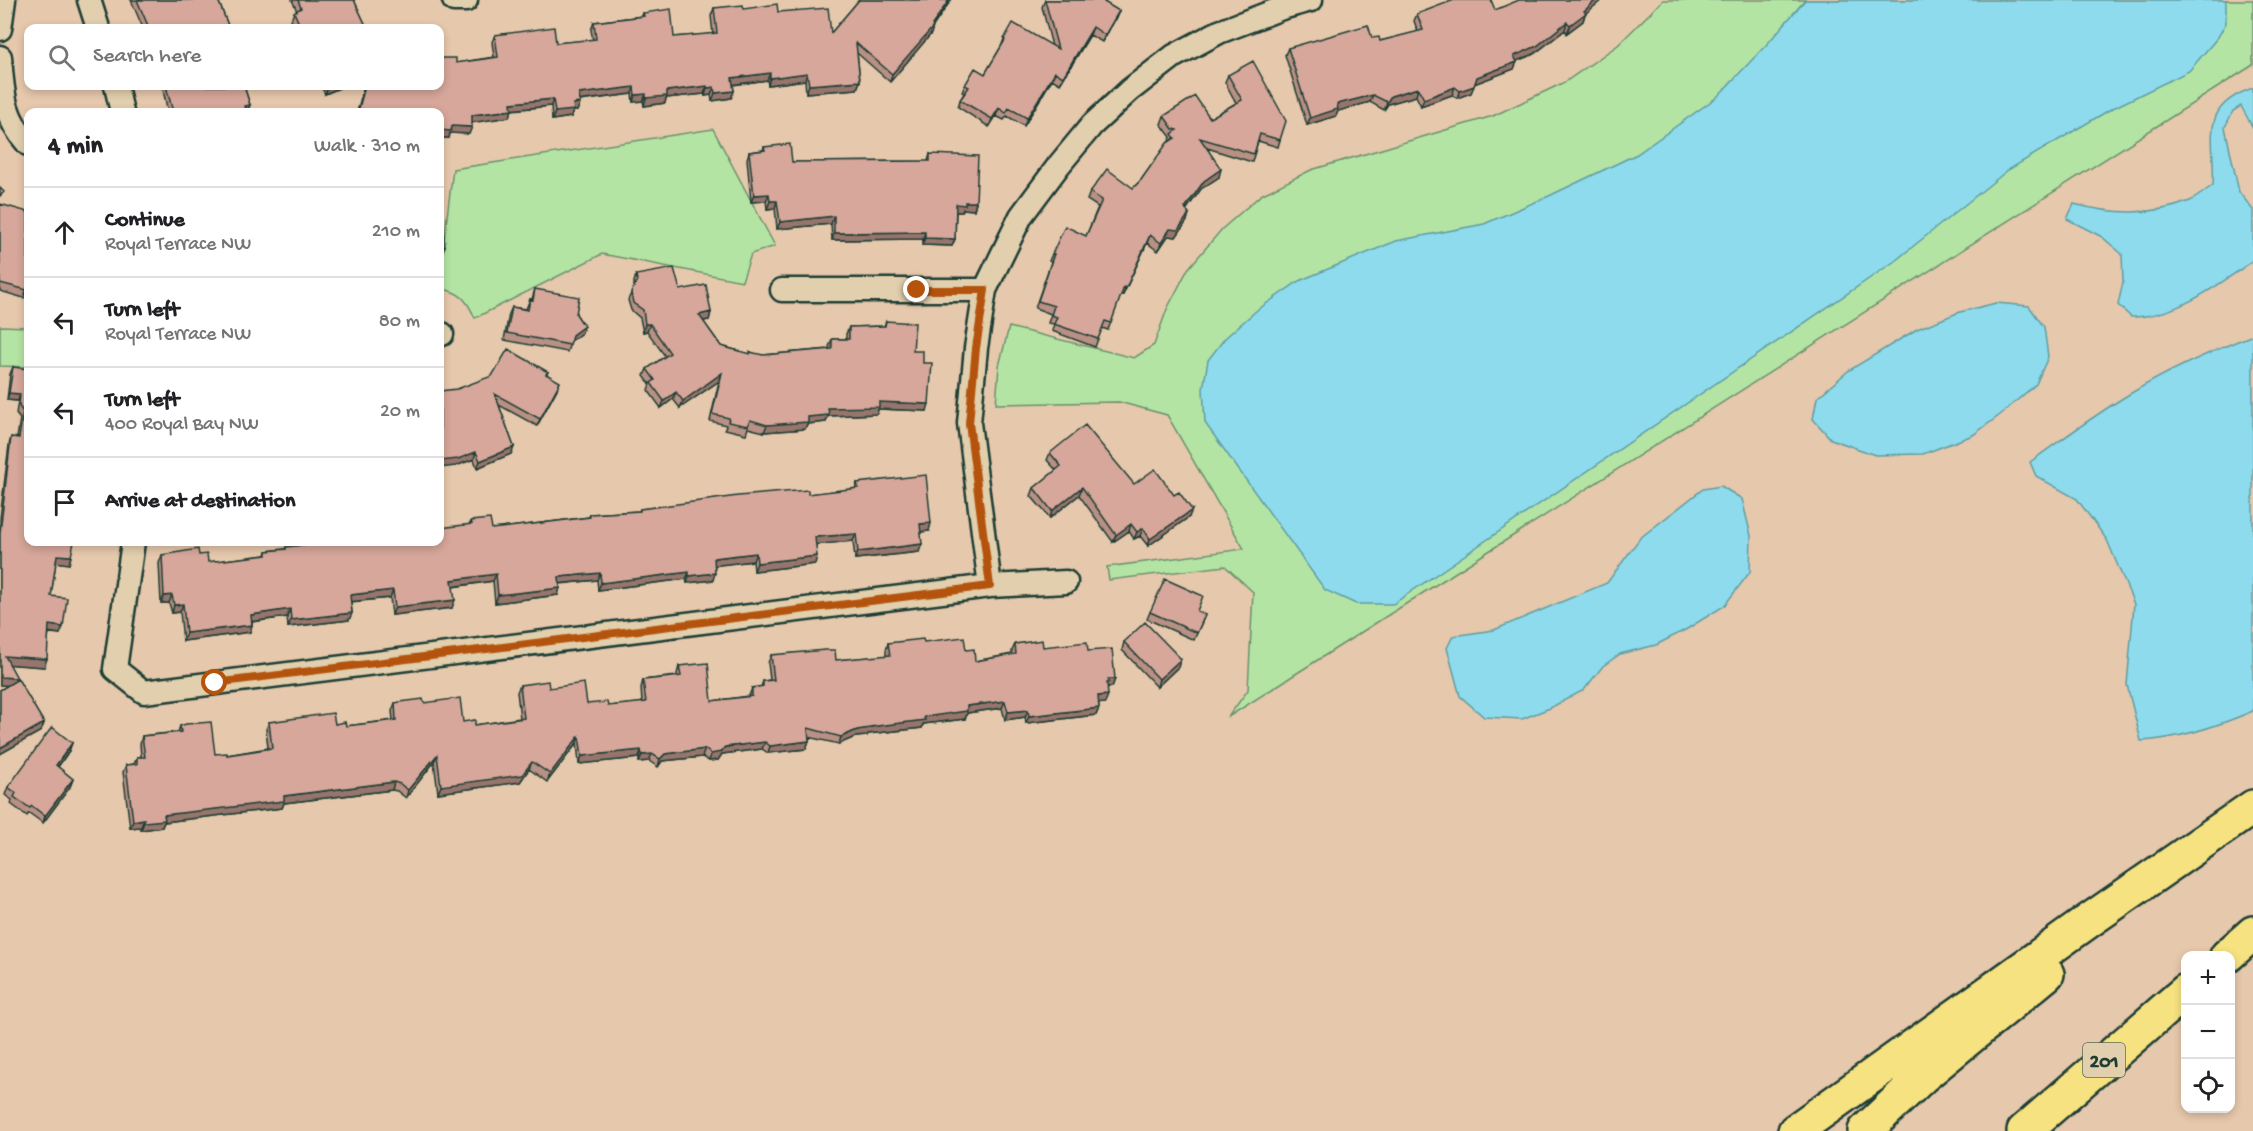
<!DOCTYPE html>
<html lang="en">
<head>
<meta charset="utf-8">
<style>
  body { margin:0; font-family:"Gochi Hand",sans-serif; background:#f2f2f2; color:#202124 }
  .controls { position:absolute; right:18px; bottom:18px; display:grid; overflow:hidden; border-radius:12px; box-shadow:0 3px 9px #0003 }
  .controls button { width:54px; height:54px; display:grid; place-items:center; padding:0; border:0; border-bottom:2px solid #e0e0e0; background:#fff; color:#202124; font:30px sans-serif }
  .stop { position:absolute; width:18px; height:18px; margin:-14px; border:4px solid #b45309; border-radius:50%; background:#fff }
  .stop.end { background:#b45309; border-color:#fff; box-shadow:0 2px 6px #0008 }
  .list { margin:0; padding:0; list-style:none }
  h2 { display:flex; justify-content:space-between; align-items:center; height:78px; margin:0; padding:0 24px; font-size:26px }
  h2 small { font-size:20px; font-weight:400; color:#757577 }
  .list li { display:grid; grid-template-columns:39px 1fr auto; gap:18px; align-items:center; box-sizing:border-box; height:90px; padding:0 24px; border-top:2px solid #e0e0e0 }
  .list b { display:block; font-size:22px; white-space:nowrap }
  .list p { margin:0; font-size:20px; white-space:nowrap; color:#757577 }
  .list em { font-size:20px; font-style:normal; color:#757577 }
  .icon { flex:none; width:33px; height:33px; fill:none; stroke:currentColor; stroke-width:2; stroke-linecap:round; stroke-linejoin:round }
  .map { position:relative; flex:none; width:2253px; height:1131px; overflow:hidden }
  .search { position:absolute; background:#fff; box-shadow:0 3px 9px #0003; left:24px; top:24px; width:420px; height:66px; display:flex; align-items:center; gap:15px; box-sizing:border-box; padding:0 21px; border-radius:12px; color:#757577; font-size:22px }
  .panel { position:absolute; background:#fff; box-shadow:0 3px 9px #0003; left:24px; top:108px; width:420px; height:438px; border-radius:12px }
  .map>svg:first-child { display:block }
  .green { fill:#b4e4a3; stroke:#6a906c; stroke-width:1.5 }
  .water { fill:#8ddbec; stroke:#619ca2; stroke-width:1.5 }
  .lines { fill:none; stroke-linecap:round; stroke-linejoin:round }
  .minor-casing { stroke:#1f3d34; stroke-width:27 }
  .motorway-casing { stroke:#1f3d34; stroke-width:38 }
  .minor { stroke:#e2cfad; stroke-width:22 }
  .motorway { stroke:#f7e281; stroke-width:33 }
  .wall { fill:#b89084; stroke:#1f3d34; stroke-width:1.5 }
  .shaded-wall { fill:#96756c; stroke:#1f3d34; stroke-width:1.5 }
  .building { fill:#d6a79a; stroke:#1f3d34; stroke-width:1.5 }
  .route { stroke:#b45309; stroke-width:8 }
  .labels { text-anchor:middle; stroke-width:6; stroke-linejoin:round; paint-order:stroke }
  .shield { fill:#e2cfad; stroke:#5a6958; stroke-width:1.5 }
  .shield-label { font-size:20px; font-weight:bold; fill:#1f3d34 }
</style>
</head>
<body>
<div class="map">
<svg width="2253" height="1131" viewBox="0 0 2253 1131">
  <rect width="100%" height="100%" fill="#e6c8ac"/>
  <filter id="ink" filterUnits="userSpaceOnUse"><feTurbulence type="fractalNoise" baseFrequency=".0167" numOctaves="2"/><feDisplacementMap in="SourceGraphic" scale="12" xChannelSelector="R" yChannelSelector="G"/><feConvolveMatrix kernelMatrix="1 2 1 2 8 2 1 2 1" color-interpolation-filters="sRGB"/></filter>
  <g filter="url(#ink)">
    <path class="green" d="M1663,0H2253V65L1228,717L1248,690L1253,592L1225,566L1109,580L1107,567L1244,549L1167,415L1119,402L996,404L999,366L1009,327L1134,358L1154,345L1167,309L1188,269L1222,229L1261,195L1311,170L1493,116L1565,82L1618,45Z
      M713,129L775,246L751,254L742,281L602,254L475,318C466,298 461,293 440,288V272L453,169Z
      M0,326L28,327V367L0,366Z"/>
    <path class="water" d="M1805,0H2226V23L2218,37L2189,71L2111,109L2008,170L1895,261L1393,604H1356L1325,590L1205,423L1203,389L1208,360L1225,338L1257,310L1299,281L1396,241L1484,224L1549,196L1637,154L1717,97L1768,43Z
      M2253,88V128L2241,106L2233,111L2225,127L2239,192L2253,210V259L2251,262C2216,287 2175,317 2131,317L2118,305L2123,282L2122,254L2102,237L2067,219L2074,204C2112,214 2153,216 2190,201C2198,197 2206,190 2213,185C2216,139 2197,107 2253,88Z
      M1996,303L2029,306L2044,327L2048,357L2036,384L2000,415L1973,435L1923,454L1875,455L1831,439L1813,419L1817,398L1848,371L1917,329L1960,312Z
      M2253,335V711C2218,726 2179,739 2141,741L2127,685L2134,604L2107,540L2077,499L2036,476L2030,462C2064,438 2097,413 2133,392C2171,369 2212,351 2253,335Z
      M1721,486L1742,499L1751,536L1750,572L1724,606L1687,629L1656,645L1620,654L1603,666L1584,690L1550,708L1522,719L1484,717L1460,696L1447,648L1453,636L1494,630L1607,583L1640,538L1703,489Z"/>
    <g class="lines">
      <defs>
        <path id="minor" d="M89,0L98,28
          M454,0H466
          M0,29L4,0
          M0,57C3,93 3,116 28,144
          M116,86L122,112
          M782,290H985
          M440,335L442,334
          M133,542L115,669L144,692L990,586L969,423L976,348L985,290L1021,216L1059,165L1092,125L1130,90L1174,56L1219,32L1282,8L1311,0
          M990,586L1066,582"/>
        <path id="motorway" d="M2227,956L2253,933
          M1795,1131L2087,922L2253,807
          M1865,1131L1923,1076L2047,974
          M2024,1131L2186,991"/>
      </defs>
      <use href="#minor" class="minor-casing"/>
      <use href="#motorway" class="motorway-casing"/>
      <use href="#minor" class="minor"/>
      <use href="#motorway" class="motorway"/>
    </g>
    <path class="wall" d="M131,0H218L229,28H143Z
      M292,0H354L367,28H295L291,20L294,12L297,11Z
      M859,0H951L933,26L931,34L890,82L857,53L860,81L857,89L806,93L805,80L768,85L767,80L733,85L734,91L731,98L712,101L711,95L705,96L704,94L666,98L665,103L644,106L643,101L633,102L632,94L580,101V103L577,111H573L571,117L552,120L551,106L512,110L509,117L472,122L469,134L450,133L449,138H440V112H357L364,86H440L456,63L494,57L492,42L495,35L556,43L593,40L591,30L594,22L642,16L643,13L674,37L713,34L711,16L714,8L744,9L778,12L831,33Z
      M1045,0H1106L1105,3L1119,11L1116,18L1102,42L1090,35L1060,84L1052,79L1024,126L1007,116L1004,120L996,116L989,127L958,107L960,100L964,93L962,92L965,85L985,74L1001,47L1004,39L1052,46L1042,7Z
      M1495,10L1585,14L1583,21L1567,33L1565,30L1534,54L1516,61L1514,69L1474,84L1471,93L1457,98L1452,95L1421,106L1416,96L1388,104L1384,110L1370,102L1338,111L1336,116L1307,125L1285,55L1288,48L1372,38L1380,41L1418,32L1414,21L1417,14Z
      M1228,75L1280,140L1278,147L1258,141L1252,162L1207,148L1219,177L1201,189L1186,210L1187,221L1176,237L1168,236L1158,251L1147,243L1123,295L1121,294L1108,330L1102,328L1095,347L1052,331L1054,324L1048,323L1051,314L1035,308L1051,262L1049,261L1052,254L1086,236L1098,207L1087,200L1090,192L1133,188L1141,180L1169,141L1171,137L1161,124L1164,116L1210,118L1236,103L1225,82Z
      M162,86H244L250,105L247,112H168Z
      M321,86H344L325,94Z
      M764,147L792,162L928,161L930,154L976,202L974,210L963,209L962,212H956L955,239L952,246L922,245L923,239L832,240L831,224L777,229L775,208L767,209L766,201L751,202L747,159L749,152L763,150Z
      M0,204L28,284L24,298L0,291Z
      M636,275L680,290L711,312L709,320L703,321L721,346L750,354L763,355L829,349V347L832,339H846V334L849,327L884,326L886,321L923,363L927,411L878,409L877,414L828,416L826,422L807,424L805,429L764,432L748,428L746,434L725,429L726,425L710,421L719,381L680,408L673,399L661,408L648,390L650,384L644,376L647,369L665,356L647,331L643,332L640,318L631,310L628,300L634,287V282Z
      M535,289L576,314L584,326L581,334L571,341L567,352L504,340L509,314L512,307L526,309L530,299H532Z
      M13,367L71,556L69,564L56,562L51,596L60,634L49,633L44,667L9,664L17,680L44,723L41,731L0,754V690L9,685H0V518L9,445L11,437L17,438L20,419L16,414L18,401L7,400L10,374Z
      M548,372L547,374L557,389L537,426L499,405L514,447L511,454L477,468L474,459L456,466L457,389Z
      M1050,453L1134,484L1189,517L1148,546L1140,536L1134,539L1129,531L1113,542L1079,495L1050,518L1031,496L1034,488L1056,470L1047,460Z
      M857,483L929,531L921,532L919,552L855,559L853,541L816,544L815,564L754,571L753,561L715,565L713,580L687,583L686,579L598,590L597,580L560,584L558,595L495,603L493,581L453,587L452,608L392,615L390,598L351,602L352,613L349,620L288,627L287,617L252,622V625L250,632L183,641L180,612L172,613L169,603H161L159,563L162,555H199L208,562L266,555L267,551L285,549L286,547L349,543L440,542L470,525L471,521L492,529L589,517L590,514L639,511L640,509L808,494L855,489Z
      M1197,611L1205,615L1194,640L1147,619L1150,612Z
      M924,642L966,650L975,661L1012,654V651L1015,644L1088,651L1115,679L1112,687H1107L1105,703H1098L1099,708L1096,715L1026,723L1025,717L1005,720L1002,708L967,713L965,719L923,724L922,728L868,734L867,736L855,737L839,744L808,737L809,741L806,749L768,753L762,749L722,754L718,760L709,761L702,757L662,761L658,767L649,761L639,762V758L579,764L577,743L547,782L529,769L520,782L438,793L434,762L406,798L397,791L392,790L284,803L282,808L164,822L162,827L141,830V827L130,828L123,772L126,765L134,764L137,757H141L140,744L142,736L178,732L180,726L215,754L227,755L268,748L266,729L269,722L335,724L346,726L393,720L392,711L395,703H424L463,722L475,725L520,718L517,692L520,685L549,688L587,704L608,706L642,703L641,688L643,680L677,676V674L679,666L712,701L749,696L752,688L761,687L763,681L770,680L768,663L771,655L836,660L886,656V650L888,643Z
      M1124,642L1178,667L1157,687L1122,650Z
      M72,743L69,751L58,767L73,779L70,787L43,823L29,813L27,816L11,804L12,800L5,795L8,787Z"/>
    <path class="shaded-wall" d="M949,0H951L932,28L933,27L931,34L890,82L892,74L932,25Z
      M1596,0H1602L1585,14L1583,21L1567,33L1570,25L1584,11Z
      M1119,11L1116,18L1102,42L1105,35Z
      M1567,22L1565,30L1534,54L1512,63L1514,56Z
      M1093,27L1090,35L1060,84L1063,77Z
      M1517,62L1514,69L1474,84L1477,77Z
      M1055,72L1052,79L1024,126L1027,118Z
      M770,73L767,80L730,85L732,78Z
      M807,73L805,80L768,85L770,78Z
      M860,81L857,89L806,93L809,85Z
      M331,86H344L325,94L328,87Z
      M707,86L704,94L666,98L665,103L644,106L646,98L667,91Z
      M1474,86L1471,93L1457,98L1460,91Z
      M634,87L632,94L576,101L579,94Z
      M714,87L711,95L705,96L707,88Z
      M1455,87L1452,95L1421,106L1424,99Z
      M1418,88L1416,96L1388,104L1384,110L1387,102L1391,96Z
      M734,91L731,98L712,101L715,93Z
      M646,94L643,101L633,102L635,95Z
      M1373,95L1370,102L1338,111L1336,116L1307,125L1310,118L1337,104Z
      M553,99L551,106L508,110L511,103Z
      M580,103L577,111H573L571,117L552,120L555,112L573,104Z
      M250,105L247,112L245,106Z
      M999,108L996,116L989,127L992,119Z
      M512,110L509,117L470,123L472,115Z
      M452,126L472,127L469,134L450,133L449,138H440V130Z
      M1221,169L1219,177L1201,189L1182,216L1185,208L1204,181Z
      M769,194L766,201L751,202L754,195Z
      M770,201H777L775,208L767,209Z
      M965,202H976L974,210L963,209L962,212H953L956,204Z
      M1189,214L1187,221L1176,237L1168,236L1158,251L1161,243L1170,229Z
      M834,216L831,224L777,229L780,222Z
      M925,232L923,239L832,240L834,233Z
      M1150,235L1147,243L1123,295L1126,288Z
      M925,238L955,239L952,246L922,245Z
      M440,246H445L442,253H440Z
      M711,312L709,320L696,322L699,315Z
      M645,324H650L647,331L643,332Z
      M584,326L581,334L569,342L572,335Z
      M722,373L719,381L680,408L683,401Z
      M560,382L557,389L537,426L540,419Z
      M676,392L673,399L661,408L664,401Z
      M9,393L20,394L18,401L7,400Z
      M879,402L929,404L927,411L878,409L877,414L828,416L826,422L807,424L805,429L764,432L767,425L808,417L828,408Z
      M514,447L511,454L477,468L480,461Z
      M476,452L474,459L456,466L440,468V461Z
      M1082,487L1079,495L1050,518L1052,511Z
      M1192,510L1189,517L1148,546L1150,539Z
      M931,523L929,531L917,532L920,524Z
      M1131,524L1129,531L1113,542L1116,535Z
      M1143,528L1140,536L1134,539L1137,532Z
      M856,534L853,541L812,545L815,537Z
      M922,544L919,552L855,559L858,552Z
      M756,553L753,561L711,566L714,558Z
      M57,555L71,556L69,564L54,562Z
      M817,556L815,564L754,571L757,563Z
      M689,572L686,579L598,590L601,583Z
      M600,573L597,580L556,584L559,577Z
      M715,573L713,580L687,583L689,576Z
      M496,574L493,581L450,587L452,580Z
      M560,588L558,595L495,603L498,595Z
      M393,590L390,598L347,602L350,595Z
      M172,595L169,603H161L164,596Z
      M455,600L452,608L392,615L395,607Z
      M183,604L180,612L172,613L174,605Z
      M290,609L287,617L249,622L251,615Z
      M352,613L349,620L288,627L291,620Z
      M49,625L63,627L60,634L47,632Z
      M252,625L250,632L183,641L186,633Z
      M5,656L47,659L44,667L2,664Z
      M1181,659L1178,667L1157,687L1159,679Z
      M0,677L17,678L15,686L0,685Z
      M1108,679H1115L1112,687H1107L1104,690Z
      M1108,695L1105,703L1095,704L1098,696Z
      M1005,701L1002,708L967,713L965,719L923,724L922,728L868,734L867,736L855,737L839,744L841,737L857,730L870,727L924,717L967,706Z
      M1099,708L1096,715L1026,723L1029,716Z
      M1028,710L1025,717L1005,720L1008,712Z
      M44,723L41,731L0,754V748Z
      M579,736L577,743L547,782L550,774Z
      M809,741L806,749L768,753L770,746Z
      M765,742L762,749L722,754L718,760L709,761L711,754L725,747Z
      M72,743L69,751L53,773L56,765Z
      M705,749L702,757L662,761L658,767L660,759L665,754Z
      M641,750L639,758L579,764L582,756Z
      M652,754L649,761L639,762L642,755Z
      M437,755L434,762L406,798L408,790Z
      M532,762L529,769L520,782L438,793L441,786Z
      M73,779L70,787L43,823L45,816Z
      M394,782L392,790L284,803L282,808L164,822L162,827L141,830L144,822L164,815L284,796Z
      M144,819L141,827L130,828L133,821Z"/>
    <path class="building" d="M137,0H218L229,28H149Z
      M298,0H354L367,28H301L294,12L301,8Z
      M859,0H949L932,25L933,27L892,74L856,43L860,81L809,85L807,73L770,78V73L732,78L734,91L715,93L714,87L707,88V86L667,91V96L646,98V94L635,95L634,87L579,94L580,103L573,104L574,110L555,112L553,99L511,103L512,110L472,115V127L452,126L451,131L440,130V112H358L365,86H440V58H456V63L498,57L495,35L554,27L556,43L596,39L594,22L644,16L643,13L671,9L674,37L717,33L714,8L743,5L744,9L777,4L778,12L828,8L831,33Z
      M1045,0H1105L1104,2L1119,11L1105,35L1093,27L1063,77L1055,72L1027,118L1009,108L1006,113L999,108L992,119L960,100L969,87L965,85L975,68L985,74L1005,40L1004,39L1013,23L1058,49Z
      M1454,0H1491L1495,10L1519,0H1596L1584,11L1586,13L1570,25L1567,22L1537,46L1514,56L1517,62L1477,77L1474,86L1460,91L1455,87L1424,99L1418,88L1391,96L1387,102L1373,95L1337,104L1338,109L1310,118L1288,48L1368,25L1372,38L1379,37L1380,41L1423,30L1417,14Z
      M1253,61L1286,121L1280,140L1260,134L1254,154L1200,138L1221,169L1204,181L1185,208L1189,214L1178,230L1170,229L1161,243L1150,235L1126,288L1124,287L1111,323L1105,321L1098,339L1054,324L1057,317L1051,315L1054,306L1038,301L1054,254H1052L1065,226L1086,236L1102,200L1090,192L1107,169L1133,188L1141,180L1167,143L1175,138L1172,134L1177,130L1173,129L1164,116L1195,96L1210,118L1242,100L1228,75Z
      M166,86H244L250,105L245,106L247,112H173Z
      M790,144L792,162L930,161V154L978,156L976,202H965V205L956,204L955,239L925,238V232L834,233V216L780,222L777,201H770L769,194L754,195L749,152L765,150L764,147Z
      M0,188L4,192L0,196Z
      M440,200L445,246H440Z
      M0,204L28,212V284L27,290L0,283Z
      M674,268L680,290L706,285L711,312L699,315L721,346L750,354V352L763,355L832,349V339H849V327L885,326L886,321L915,323L913,351H923V363H932L929,404L879,402V407L828,408L829,415L808,417V422L767,425L750,420L748,426L728,422L729,418L712,414L722,373L683,401L676,392L664,401L651,383L655,380L647,369L670,353L650,324H645L643,310L633,303L631,293L637,281L636,275Z
      M535,289L579,297L576,314L584,326L572,335L570,345L507,333L512,307L528,310L530,299L533,300Z
      M508,349L548,372L546,374L560,382L540,419L495,394L514,447L480,461L476,452L458,459L440,461V391L457,389L492,376Z
      M13,367L28,369V542H74L71,556L57,555L51,596L67,598L63,627L49,625L47,659L5,656L17,678L0,677V533L11,437L19,438L23,412L19,406L20,394L9,393Z
      M1085,425L1134,484L1155,469L1174,495L1179,492L1192,510L1150,539L1143,528L1137,532L1131,524L1116,535L1082,487L1052,511L1034,488L1061,466L1050,453Z
      M926,475L931,523L920,524L922,544L858,552L856,534L815,537L817,556L757,563L756,553L714,558L715,573L689,576V572L601,583L600,573L559,577L560,588L498,595L496,574L452,580L455,600L395,607L393,590L350,595L352,613L291,620L290,609L251,615L252,625L186,633L183,604L174,605L172,595L164,596L162,555L198,549L199,555L207,554L208,562L267,555V551L286,549V547L328,542H348L349,543L361,542V544L379,542H440V528L472,524L471,521L490,519L492,529L590,517V514L640,511V509L738,496L808,490V494L858,488L857,483Z
      M1165,579L1203,596L1197,611L1205,615L1197,633L1150,612Z
      M1145,622L1181,659L1159,679L1124,642Z
      M964,637L966,650L974,649L975,661L1016,654L1015,644L1042,640L1043,647L1087,642L1088,651L1112,649L1115,679H1108L1109,682L1107,683L1108,695L1098,696L1099,708L1029,716L1028,710L1008,712L1005,701L967,706V711L924,717L925,720L870,727V728L857,730L841,737L808,728L809,741L770,746L765,742L725,747L721,752L711,754L705,749L665,754L660,759L652,754L642,755L641,750L582,756L579,736L550,774L532,762L522,775L441,786L437,755L408,790L400,784L394,782L284,796V801L164,815L165,820L144,822V819L133,821L126,765L137,764V757H145L142,736L181,732L180,726L186,724L211,722L215,754L227,753V755L272,748L269,722L333,713L335,724L345,722L346,726L396,720L395,703L400,702L423,699L424,703L460,698L463,722L475,720V725L524,718L520,685L548,681L549,688L584,683L587,704L607,702L608,706L646,702L643,680L681,676L679,666L708,663L712,701L752,696V688L763,686V681L774,680L771,655L825,650H835L836,660L890,655L888,643L923,639L924,642Z
      M18,679L44,723L0,748V690Z
      M52,727L72,743L56,765L73,779L45,816L32,806L30,808L14,797L16,793L8,787Z"/>
  </g>
  <g class="lines" filter="url(#ink)">
    <path class="route" d="M215,683L990,586L969,423L976,348L985,290H917"/>
  </g>
  <g class="labels">
    <rect class="shield" x="2083" y="1043" width="42" height="34" rx="4.5"/>
    <g class="shield-label">
      <text x="2104" y="1067">201</text>
    </g>
  </g>
</svg>
<div class="controls">
<button>+</button>
<button>−</button>
<button><svg class="icon" aria-label="locate" viewBox="0 0 24 24"><circle cx="12" cy="12" r="6"/><path d="M12 2v4M12 18v4M2 12h4M18 12h4"/></svg></button>
</div>
<div class="stop" style="left:215px;top:683px"></div>
<div class="stop end" style="left:917px;top:290px"></div>
<div class="search"><svg class="icon" aria-label="search" viewBox="0 0 24 24"><circle cx="10" cy="10" r="6"/><path d="M15 15l6 6"/></svg>Search here</div>
<section class="panel">
<h2>4 min<small>Walk · 310 m</small></h2>
<ul class="list">
<li><svg class="icon" aria-label="ahead" viewBox="0 0 24 24"><path d="M12 20V5M6 11l6-6 6 6"/></svg><div><b>Continue</b><p>Royal Terrace NW</p></div><em>210 m</em></li>
<li><svg class="icon" aria-label="left" viewBox="0 0 24 24"><path d="M17 20v-9H6M10 6l-5 5 5 5"/></svg><div><b>Turn left</b><p>Royal Terrace NW</p></div><em>80 m</em></li>
<li><svg class="icon" aria-label="left" viewBox="0 0 24 24"><path d="M17 20v-9H6M10 6l-5 5 5 5"/></svg><div><b>Turn left</b><p>400 Royal Bay NW</p></div><em>20 m</em></li>
<li><svg class="icon" aria-label="arrive" viewBox="0 0 24 24"><path d="M6 21V4h12l-3 4 3 4H6"/></svg><div><b>Arrive at destination</b></div></li>
</ul>
</section>
</div>
</body>
</html>
